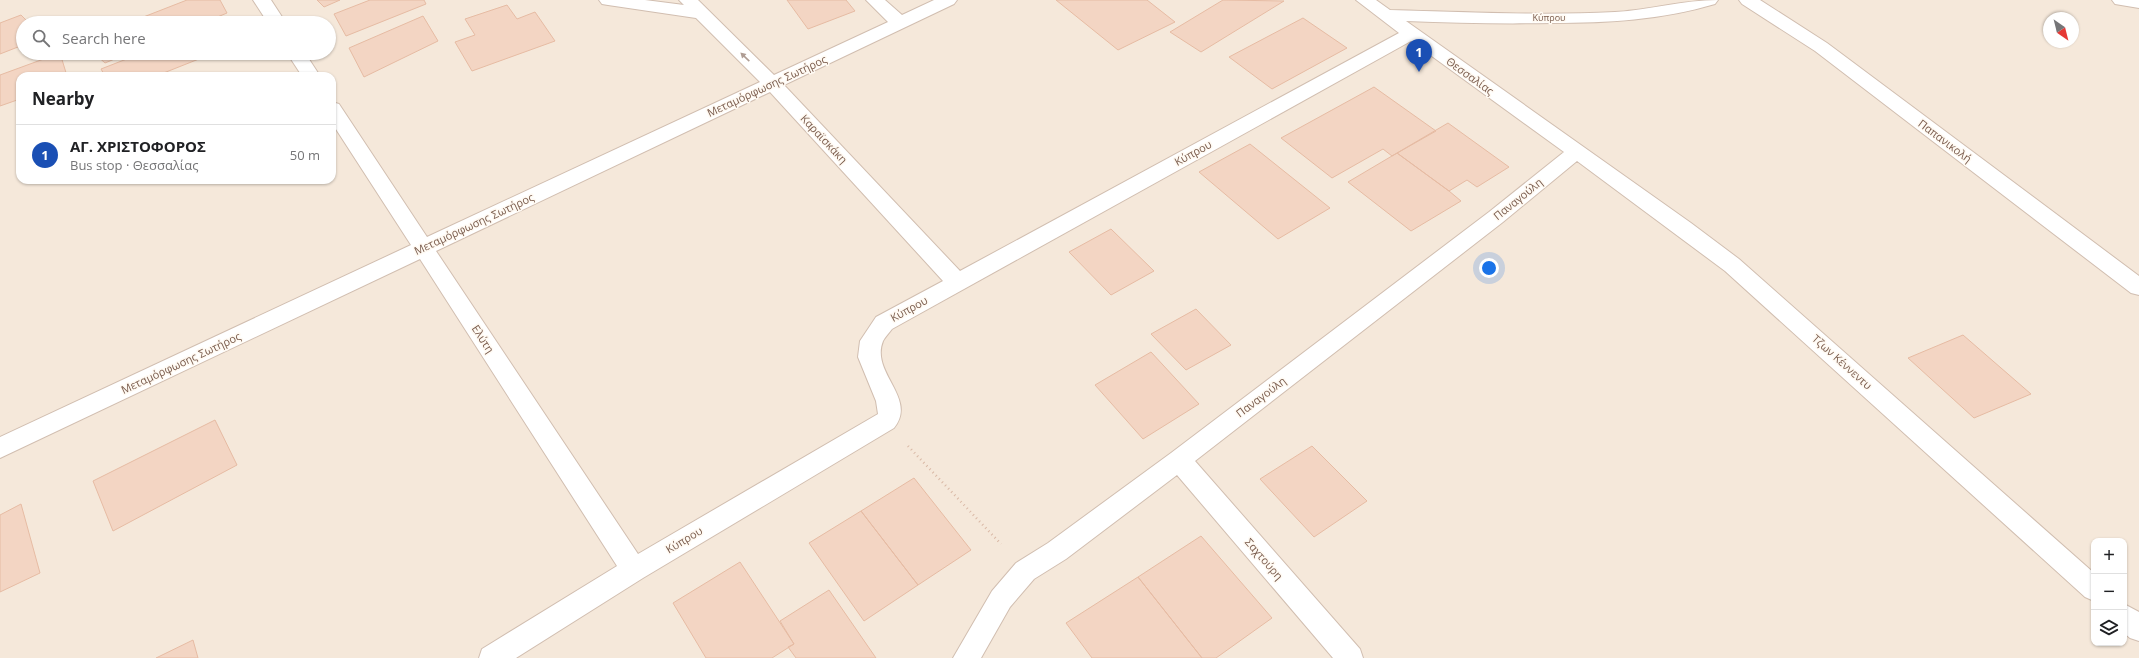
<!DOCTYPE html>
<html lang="en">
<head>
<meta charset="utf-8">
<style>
  body { margin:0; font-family:"Open Sans",sans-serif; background:#f6f6f6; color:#202124 }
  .controls { position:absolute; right:12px; bottom:12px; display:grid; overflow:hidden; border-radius:8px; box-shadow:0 1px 3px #0004 }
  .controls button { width:36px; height:36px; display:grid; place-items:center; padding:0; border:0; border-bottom:1px solid #e0e0e0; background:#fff; color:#202124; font:20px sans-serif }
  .compass { position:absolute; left:2043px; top:12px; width:36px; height:36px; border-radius:50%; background:#fff; box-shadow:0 1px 3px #0004; rotate:145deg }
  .you { position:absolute; left:1489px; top:268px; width:14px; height:14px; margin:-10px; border:3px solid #fff; border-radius:50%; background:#1a73e8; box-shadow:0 0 0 6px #1a73e833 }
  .badge { display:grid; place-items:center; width:26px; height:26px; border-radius:50%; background:#ea580c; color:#fff; font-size:13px; font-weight:700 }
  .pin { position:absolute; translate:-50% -33px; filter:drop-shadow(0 1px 2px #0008) }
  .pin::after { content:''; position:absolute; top:21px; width:14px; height:12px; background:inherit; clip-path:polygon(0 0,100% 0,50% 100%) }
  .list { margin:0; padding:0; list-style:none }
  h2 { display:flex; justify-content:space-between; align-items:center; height:52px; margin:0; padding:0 16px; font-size:17px }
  h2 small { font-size:13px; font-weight:400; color:#757577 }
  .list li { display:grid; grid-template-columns:26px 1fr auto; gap:12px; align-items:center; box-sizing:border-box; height:60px; padding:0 16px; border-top:1px solid #e0e0e0 }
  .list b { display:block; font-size:15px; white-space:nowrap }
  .list p { margin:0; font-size:13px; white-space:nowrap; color:#757577 }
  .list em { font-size:13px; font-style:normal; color:#757577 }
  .icon { flex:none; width:22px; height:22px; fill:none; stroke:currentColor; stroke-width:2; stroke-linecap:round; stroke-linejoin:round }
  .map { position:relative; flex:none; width:2139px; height:658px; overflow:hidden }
  .search { position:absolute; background:#fff; box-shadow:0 1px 3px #0004; left:16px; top:16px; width:320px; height:44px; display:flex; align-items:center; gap:10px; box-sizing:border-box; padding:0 14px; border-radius:22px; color:#757577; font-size:15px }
  .panel { position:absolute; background:#fff; box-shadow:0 1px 3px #0004; left:16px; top:72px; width:320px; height:112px; border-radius:12px }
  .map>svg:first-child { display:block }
  .residential { fill:#f5e8da; fill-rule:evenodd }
  .building { fill:#f3d5c3; stroke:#e6bba3 }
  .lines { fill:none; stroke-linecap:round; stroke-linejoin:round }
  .minor-casing { stroke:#d1beb0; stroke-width:2 }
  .path { stroke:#d9b8a5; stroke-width:2.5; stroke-dasharray:1 3.5; stroke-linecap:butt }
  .minor { fill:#fff; fill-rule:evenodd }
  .oneway { fill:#af9d94 }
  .labels { text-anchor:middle; stroke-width:3; stroke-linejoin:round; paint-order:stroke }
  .far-street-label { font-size:9px; fill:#7a5c4d; stroke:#fffaf3 }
  .street-label { font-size:11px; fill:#7a5c4d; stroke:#fffaf3 }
</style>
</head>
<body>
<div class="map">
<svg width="2139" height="658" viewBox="0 0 2139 658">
  <rect width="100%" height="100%" fill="#fdf6ec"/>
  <path class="residential" d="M0,0H2139V658H0ZM2049,18H2073V42H2049ZM23,23H329V53H23ZM20,76H332V180H20ZM2094,541H2124V643H2094Z"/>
  <path class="building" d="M187,0H220L227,13L203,23H128Z
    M317,0H340L324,7Z
    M370,0H424L426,4L346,36L334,14Z
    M787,0H846L855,11L808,29Z
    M1056,0H1147L1175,22L1118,50Z
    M1223,0L1284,1L1201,52L1170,32Z
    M507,5L517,19L535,12L555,41L472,71L455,42L475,35L465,19Z
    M21,15L29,23H23V45L0,54V23Z
    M423,16L438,41L364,77L349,48Z
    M1303,18L1347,48L1272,89L1229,57Z
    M60,53L67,76H20V99L0,106V75Z
    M94,53H129L105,63Z
    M142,53H214L156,76H105L101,69Z
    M1374,87L1436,131L1392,156L1383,149L1332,178L1281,138Z
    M1448,123L1509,167L1477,187L1467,180L1449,191L1397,153Z
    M1250,144L1330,208L1278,239L1199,172Z
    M1397,153L1449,191L1461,201L1411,231L1348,182Z
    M1111,229L1154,271L1111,295L1069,252Z
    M1196,309L1231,345L1186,370L1151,334Z
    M1963,335L2031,394L1974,418L1908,358Z
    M1151,352L1199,404L1143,439L1095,385Z
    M215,420L237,465L113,531L93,481Z
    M1312,446L1367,501L1314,537L1260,479Z
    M914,478L971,550L918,585L861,511Z
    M21,504L40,573L0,592V515Z
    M861,511L918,585L864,621L809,543Z
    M1201,536L1272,618L1216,658H1202L1138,577Z
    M740,562L794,644L772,658H706L673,603Z
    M1138,577L1202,658H1092L1066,623Z
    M829,590L876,658H796L788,647L794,644L780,621Z
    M193,640L198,658H156Z"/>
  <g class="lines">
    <defs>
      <path id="minor" d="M253,0H271L286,23H268Z
        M599,0H645L684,5L679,0H698L774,75L888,22L866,0H885L902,15L934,0H957L954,4L784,85L960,271L1399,33L1356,0H1376L1390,10C1465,12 1540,16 1615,12C1650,10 1683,0 1718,0L1715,4C1661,20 1608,23 1552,23C1503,24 1455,23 1406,21L1691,223L1739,259L2094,573V601L2085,597L1725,271L1577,161L1503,222L1195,461L1360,649L1363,658H1333L1177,475L1066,559L1034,579L1010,607L981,658H953L992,591L1016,563L1048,543L1171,453L1489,212L1564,152L1411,41L892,329C889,333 885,337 883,341C870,373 918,398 894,428L643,578L516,658H479L482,649L617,566L420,259L0,458V437L411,245L332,123V102L339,104L427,237L760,82L696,18L608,5L602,4ZM770,92L943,281L876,317L860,341L858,357L876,401L878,414L638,554L436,251Z
        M1739,0H1760L1827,43L2139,276V295L2131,293L1815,51L1742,4Z
        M2112,0H2139V8L2115,4Z
        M287,53H305L320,76H302Z
        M2124,604L2139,612V641L2130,638L2124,633Z"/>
    </defs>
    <use href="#minor" class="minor-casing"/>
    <path class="path" d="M908,446L1001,544"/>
    <use href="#minor" class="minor"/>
  </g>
  <defs><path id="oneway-solid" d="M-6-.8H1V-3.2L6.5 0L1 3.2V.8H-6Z"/></defs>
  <use class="oneway" href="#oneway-solid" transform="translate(745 57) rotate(-136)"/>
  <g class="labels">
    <g class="far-street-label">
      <text x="1549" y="21">Κύπρου</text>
    </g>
    <g class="street-label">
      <text transform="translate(1470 76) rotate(36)" y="4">Θεσσαλίας</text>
      <text transform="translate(767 86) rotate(-25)" y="4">Μεταμόρφωσης Σωτήρος</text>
      <text transform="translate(824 139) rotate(47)" y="4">Καραϊσκάκη</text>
      <text transform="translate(1945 141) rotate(37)" y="4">Παπανικολή</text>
      <text transform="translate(1193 153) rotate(-29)" y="4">Κύπρου</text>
      <text transform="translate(1518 199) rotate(-39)" y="4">Παναγούλη</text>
      <text transform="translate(474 224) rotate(-25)" y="4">Μεταμόρφωσης Σωτήρος</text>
      <text transform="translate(909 309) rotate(-29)" y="4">Κύπρου</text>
      <text transform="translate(483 339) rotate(57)" y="4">Ελύτη</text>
      <text transform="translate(1842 362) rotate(42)" y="4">Τζων Κέννεντυ</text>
      <text transform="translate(181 363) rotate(-25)" y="4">Μεταμόρφωσης Σωτήρος</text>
      <text transform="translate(1261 397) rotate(-37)" y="4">Παναγούλη</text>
      <text transform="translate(684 540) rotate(-31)" y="4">Κύπρου</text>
      <text transform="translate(1264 559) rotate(49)" y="4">Σαχτούρη</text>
    </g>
  </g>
</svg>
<div class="controls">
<button>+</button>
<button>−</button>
<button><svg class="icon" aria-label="layers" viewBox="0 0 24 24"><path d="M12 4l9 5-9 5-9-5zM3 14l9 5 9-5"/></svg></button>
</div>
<svg class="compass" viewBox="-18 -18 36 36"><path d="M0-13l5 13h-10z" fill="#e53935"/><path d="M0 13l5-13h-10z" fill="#757577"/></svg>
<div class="you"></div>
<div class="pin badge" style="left:1419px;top:72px;background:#1a4fb4">1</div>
<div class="search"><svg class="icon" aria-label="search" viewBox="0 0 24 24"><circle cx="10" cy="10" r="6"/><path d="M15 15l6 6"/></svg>Search here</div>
<section class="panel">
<h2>Nearby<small></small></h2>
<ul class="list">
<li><span class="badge" style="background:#1a4fb4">1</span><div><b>ΑΓ. ΧΡΙΣΤΟΦΟΡΟΣ</b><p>Bus stop · Θεσσαλίας</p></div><em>50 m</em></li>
</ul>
</section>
</div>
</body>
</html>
